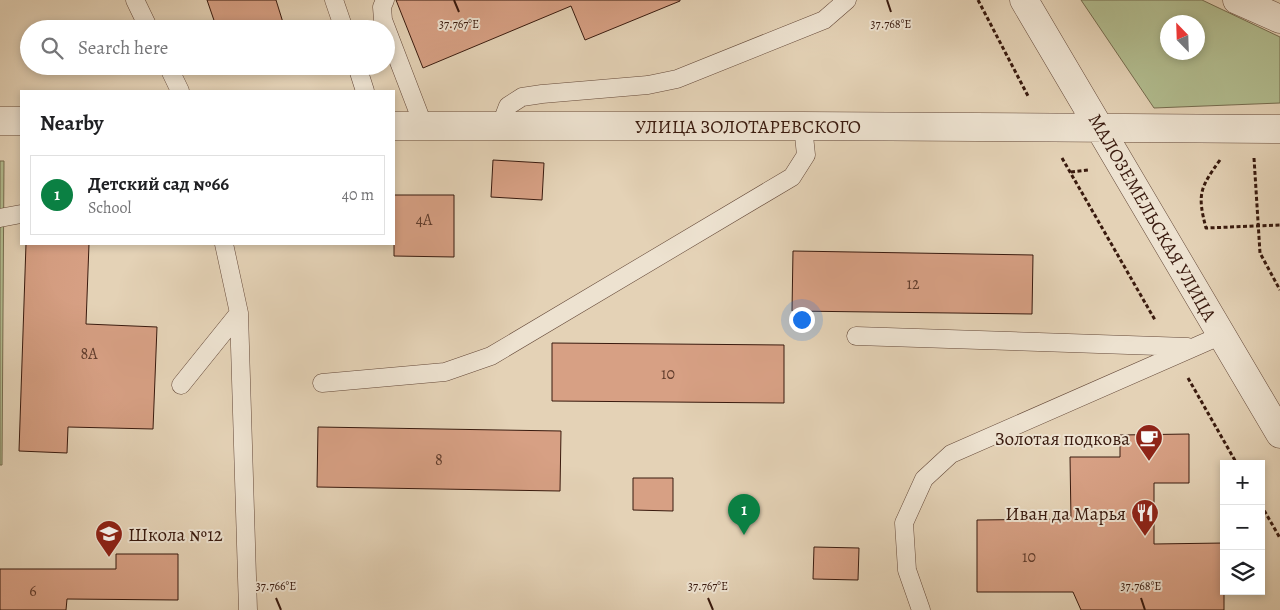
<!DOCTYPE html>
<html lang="en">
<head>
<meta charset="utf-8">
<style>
  body { margin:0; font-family:Alegreya,serif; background:#f2f2f2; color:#202124 }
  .controls { position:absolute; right:15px; bottom:15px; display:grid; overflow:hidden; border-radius:0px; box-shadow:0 2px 8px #0003 }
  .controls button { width:45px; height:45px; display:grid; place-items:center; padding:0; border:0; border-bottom:1px solid #e0e0e0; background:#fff; color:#202124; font:25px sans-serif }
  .compass { position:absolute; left:1160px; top:15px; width:45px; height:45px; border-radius:50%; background:#fff; box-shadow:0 2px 8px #0003; rotate:337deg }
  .you { position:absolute; left:801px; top:319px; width:18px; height:18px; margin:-12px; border:4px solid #fff; border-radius:50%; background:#1a73e8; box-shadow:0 0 0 8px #1a73e833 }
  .badge { display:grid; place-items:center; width:32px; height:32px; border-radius:50%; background:#0b8043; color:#fff; font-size:16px; font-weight:700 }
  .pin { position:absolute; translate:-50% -41px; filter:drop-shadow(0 1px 2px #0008) }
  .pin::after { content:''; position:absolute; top:26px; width:18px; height:15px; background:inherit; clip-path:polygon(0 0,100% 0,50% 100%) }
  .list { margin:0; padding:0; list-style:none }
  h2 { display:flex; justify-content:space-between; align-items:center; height:65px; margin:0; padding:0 20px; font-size:21px }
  h2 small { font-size:16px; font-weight:400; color:#757577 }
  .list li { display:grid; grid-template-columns:32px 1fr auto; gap:15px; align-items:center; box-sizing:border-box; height:80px; margin:0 10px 10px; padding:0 10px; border:1px solid #e0e0e0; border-radius:0px }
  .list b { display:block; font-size:19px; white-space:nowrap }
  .list p { margin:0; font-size:16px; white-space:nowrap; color:#757577 }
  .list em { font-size:16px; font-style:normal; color:#757577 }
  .icon { flex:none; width:28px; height:28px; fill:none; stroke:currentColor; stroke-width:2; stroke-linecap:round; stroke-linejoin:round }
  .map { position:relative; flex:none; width:1280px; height:610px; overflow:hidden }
  .search { position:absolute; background:#fff; box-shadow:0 2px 8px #0003; left:20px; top:20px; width:375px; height:55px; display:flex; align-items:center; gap:12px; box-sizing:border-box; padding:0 18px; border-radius:28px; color:#757577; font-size:19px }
  .panel { position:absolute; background:#fff; box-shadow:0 2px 8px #0003; left:20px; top:90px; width:375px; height:155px; border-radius:0px }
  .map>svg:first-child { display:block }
  .green { fill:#b2bd90; stroke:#766c4f; fill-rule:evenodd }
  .building { fill:#d7a084; stroke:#391a0e }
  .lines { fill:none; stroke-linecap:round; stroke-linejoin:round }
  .lane-casing { stroke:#644838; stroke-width:19 }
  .street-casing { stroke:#644838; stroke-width:29 }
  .path { stroke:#391a0e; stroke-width:3; stroke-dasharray:4 2.5; stroke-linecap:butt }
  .lane { stroke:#ede2d0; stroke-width:18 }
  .street { stroke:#ede2d0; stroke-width:28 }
  .ticks { fill:none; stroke:#391a0e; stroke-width:2 }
  .labels { text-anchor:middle; stroke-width:4; stroke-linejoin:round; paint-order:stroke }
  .number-label { font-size:16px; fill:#603c2c }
  .street-label { font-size:19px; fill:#391a0e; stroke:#ede2d0 }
  .poi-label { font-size:19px; fill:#391a0e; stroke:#ede2d0; text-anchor:end }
  .ticks-label { font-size:12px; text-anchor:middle; fill:#391a0e; stroke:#ede2d0; stroke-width:4; stroke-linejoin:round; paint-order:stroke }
</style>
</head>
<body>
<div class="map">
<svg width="1280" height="610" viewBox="0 0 1280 610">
  <rect width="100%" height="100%" fill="#e4d2b6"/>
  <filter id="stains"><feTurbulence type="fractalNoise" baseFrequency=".004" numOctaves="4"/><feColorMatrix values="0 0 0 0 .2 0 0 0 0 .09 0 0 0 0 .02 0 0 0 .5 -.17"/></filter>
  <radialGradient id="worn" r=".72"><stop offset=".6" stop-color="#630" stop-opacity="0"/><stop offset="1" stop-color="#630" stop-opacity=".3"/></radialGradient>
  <path class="green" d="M1081,0H1202L1280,37V103L1154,108ZM1168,22H1198V52H1168Z
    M0,161H4L2,465H0Z"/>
  <path class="building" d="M207,0H276L285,29H217Z
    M396,0H680V1L585,40L571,6L423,68Z
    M493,160L544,163L542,200L491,197Z
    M394,195H454V257L394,256Z
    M26,244H89L86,324L157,327L153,429L68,427L67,453L19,451Z
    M793,251L1033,255L1032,314L792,311Z
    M552,343L784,345V403L552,401Z
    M318,427L561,431L560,491L317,487Z
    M1189,434V483H1154V544L1224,543V610H1081L1073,592H977V520L1071,519L1070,457H1120V435Z
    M633,478H673V511L633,510Z
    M814,547L859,548L858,580L813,579Z
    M116,554H178V600L67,599L66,610H0V569H116Z"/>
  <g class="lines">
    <defs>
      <path id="lane" d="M135,0L149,29
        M334,0L344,29
        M385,0L382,7L383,20L424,127
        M168,66L180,91
        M357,66L365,91
        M500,127L508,106L522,97L542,94L648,85L677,79L824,20L847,0
        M0,218L21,214
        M224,244L239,313L248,610
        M856,336L1188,347
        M322,383L445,372L491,356L792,177L806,155L803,126
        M181,385L239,313
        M921,610L907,570L904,523L924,479L951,454L1222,335"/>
      <path id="street" d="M1024,0L1280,434
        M1237,0L1280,19
        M0,121H21
        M394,126H803L1280,129"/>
    </defs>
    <use href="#lane" class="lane-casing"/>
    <use href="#street" class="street-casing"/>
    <path class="path" d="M978,0L1028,96
      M1062,158L1155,320
      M1254,158L1260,253L1280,290
      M1220,160C1200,188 1197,194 1206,228L1280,225
      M1071,172L1088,170
      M1188,378L1237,464
      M1261,505L1280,538"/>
    <use href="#lane" class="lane"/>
    <use href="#street" class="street"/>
  </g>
  <path class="ticks" d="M454,0L459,12M887,0L891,12M276,598L281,610M708,598L713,610M1141,598L1145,610"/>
  <defs>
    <symbol id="cafe-pin" viewBox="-11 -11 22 30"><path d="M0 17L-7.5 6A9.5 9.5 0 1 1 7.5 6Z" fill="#8f2418" stroke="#ede2d0"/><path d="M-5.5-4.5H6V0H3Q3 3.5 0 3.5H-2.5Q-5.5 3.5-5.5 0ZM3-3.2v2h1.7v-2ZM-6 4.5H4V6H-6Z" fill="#fff"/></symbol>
    <symbol id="restaurant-pin" viewBox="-11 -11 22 30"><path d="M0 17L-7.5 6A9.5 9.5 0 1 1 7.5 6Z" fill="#8f2418" stroke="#ede2d0"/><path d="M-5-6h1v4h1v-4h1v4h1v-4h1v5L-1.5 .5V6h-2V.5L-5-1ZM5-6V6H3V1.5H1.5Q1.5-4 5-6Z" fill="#fff"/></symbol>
    <symbol id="school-pin" viewBox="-11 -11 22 30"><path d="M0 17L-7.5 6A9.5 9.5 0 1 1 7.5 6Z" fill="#8f2418" stroke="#ede2d0"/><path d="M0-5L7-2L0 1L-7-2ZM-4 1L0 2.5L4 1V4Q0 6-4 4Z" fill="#fff"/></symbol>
  </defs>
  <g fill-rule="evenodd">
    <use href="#cafe-pin" x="1133" y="422" width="32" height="43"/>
    <use href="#restaurant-pin" x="1129" y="497" width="32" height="43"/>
    <use href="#school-pin" x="93" y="518" width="32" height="43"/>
  </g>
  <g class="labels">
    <g class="number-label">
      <text x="424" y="225">4А</text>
      <text x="913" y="289">12</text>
      <text x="89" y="359">8А</text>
      <text x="668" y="379">10</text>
      <text x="439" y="465">8</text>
      <text x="1029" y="562">10</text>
      <text x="33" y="596">6</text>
    </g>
    <g class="street-label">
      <text x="748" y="133">УЛИЦА ЗОЛОТАРЕВСКОГО</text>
      <text transform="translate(1153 217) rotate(60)" y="7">МАЛОЗЕМЕЛЬСКАЯ УЛИЦА</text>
    </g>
    <g class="poi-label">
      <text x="1130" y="445">Золотая подкова</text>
      <text x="1126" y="520">Иван да Марья</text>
      <text x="128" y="541" text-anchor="start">Школа №12</text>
    </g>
  </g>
  <g class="ticks-label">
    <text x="459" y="28">37.767°E</text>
    <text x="891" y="28">37.768°E</text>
    <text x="276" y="590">37.766°E</text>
    <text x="708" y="590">37.767°E</text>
    <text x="1141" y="590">37.768°E</text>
  </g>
  <rect width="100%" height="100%" filter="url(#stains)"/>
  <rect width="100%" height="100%" fill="url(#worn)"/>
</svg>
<div class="controls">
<button>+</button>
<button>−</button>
<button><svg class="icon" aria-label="layers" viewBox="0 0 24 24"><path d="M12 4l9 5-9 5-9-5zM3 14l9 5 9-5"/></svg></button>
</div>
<svg class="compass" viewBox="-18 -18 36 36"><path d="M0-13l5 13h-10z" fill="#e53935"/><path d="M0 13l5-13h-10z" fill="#757577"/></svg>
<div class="you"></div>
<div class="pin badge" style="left:744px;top:535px">1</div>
<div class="search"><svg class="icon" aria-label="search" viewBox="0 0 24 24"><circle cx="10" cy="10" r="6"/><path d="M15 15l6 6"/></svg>Search here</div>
<section class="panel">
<h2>Nearby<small></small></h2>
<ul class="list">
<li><span class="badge">1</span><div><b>Детский сад №66</b><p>School</p></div><em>40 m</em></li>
</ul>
</section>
</div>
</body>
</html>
